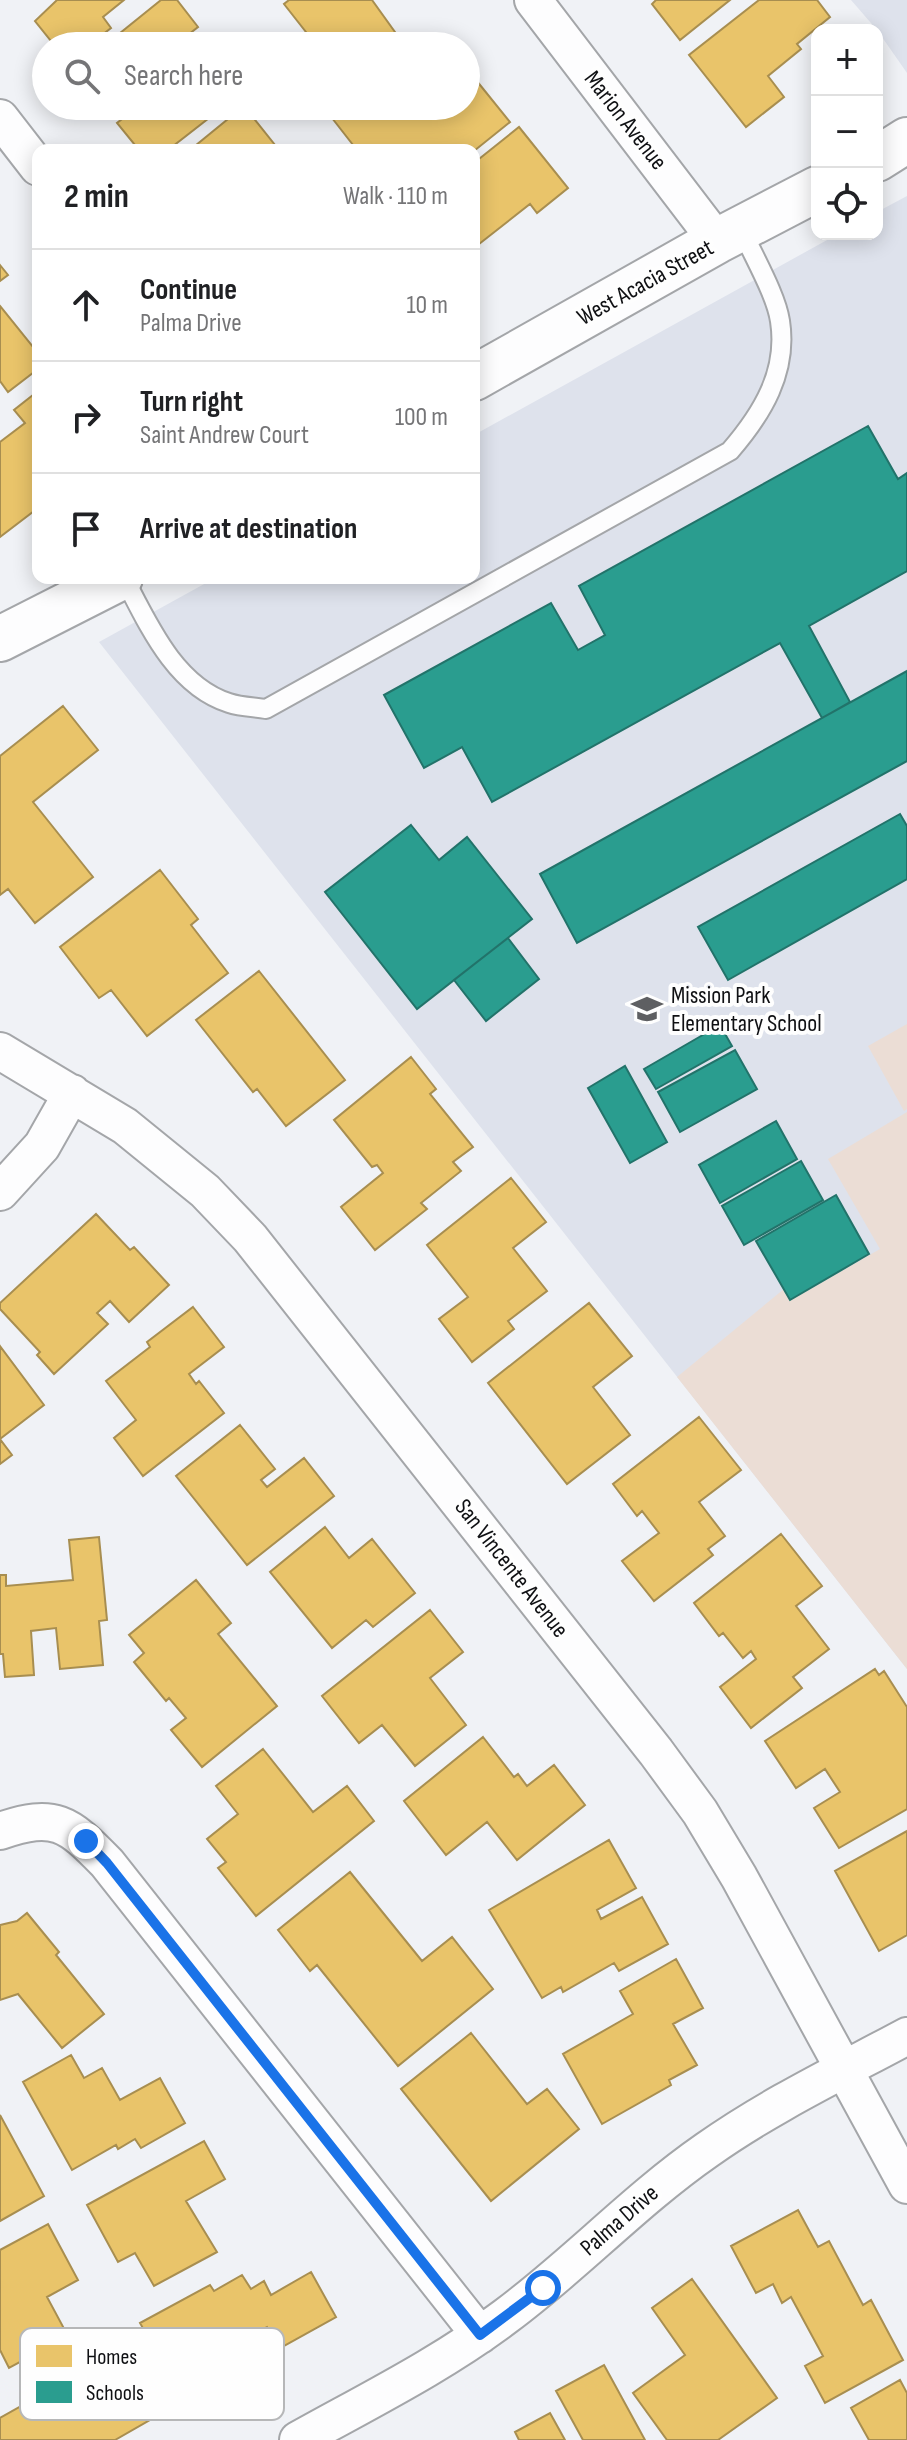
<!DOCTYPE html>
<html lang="en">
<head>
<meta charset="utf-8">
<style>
  body { margin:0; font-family:"Sofia Sans Condensed",sans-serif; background:#f6f6f6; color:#202124 }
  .controls { position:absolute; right:24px; top:24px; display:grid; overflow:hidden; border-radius:16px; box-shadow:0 4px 20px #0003 }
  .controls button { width:72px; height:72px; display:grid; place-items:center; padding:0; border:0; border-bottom:2px solid #e0e0e0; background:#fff; color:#202124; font:40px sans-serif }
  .stop { position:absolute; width:24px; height:24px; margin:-18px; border:6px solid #1a73e8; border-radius:50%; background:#fff }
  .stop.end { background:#1a73e8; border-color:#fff; box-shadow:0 2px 8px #0008 }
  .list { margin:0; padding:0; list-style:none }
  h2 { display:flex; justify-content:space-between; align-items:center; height:104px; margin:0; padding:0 32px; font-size:34px }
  h2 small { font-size:26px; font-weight:400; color:#757577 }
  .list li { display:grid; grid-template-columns:52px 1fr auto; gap:24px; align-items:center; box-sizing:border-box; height:112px; padding:0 32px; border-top:2px solid #e0e0e0 }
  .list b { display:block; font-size:30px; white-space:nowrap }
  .list p { margin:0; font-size:26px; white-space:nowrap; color:#757577 }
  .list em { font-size:26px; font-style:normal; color:#757577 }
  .icon { flex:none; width:44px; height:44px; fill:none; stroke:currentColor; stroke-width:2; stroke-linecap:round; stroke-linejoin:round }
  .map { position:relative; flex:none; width:907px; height:2440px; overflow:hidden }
  .search { position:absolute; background:#fff; box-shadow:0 4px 20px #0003; left:32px; top:32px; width:448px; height:88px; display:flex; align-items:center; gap:20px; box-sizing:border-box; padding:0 28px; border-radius:44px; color:#757577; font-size:30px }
  .panel { position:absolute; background:#fff; box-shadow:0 4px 20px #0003; left:32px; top:144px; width:448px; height:440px; border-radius:16px }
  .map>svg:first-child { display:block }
  .built { fill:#dee2ec }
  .green { fill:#ebddd5 }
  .homes { fill:#e9c46a; stroke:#a88e50; stroke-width:2; fill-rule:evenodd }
  .schools { fill:#2a9d8f; stroke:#22736a; stroke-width:2 }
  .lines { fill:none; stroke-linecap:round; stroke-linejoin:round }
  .lane-casing { stroke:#a4a6a9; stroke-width:22 }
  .street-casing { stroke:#a4a6a9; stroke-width:40 }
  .secondary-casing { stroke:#a4a6a9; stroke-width:48 }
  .lane { stroke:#fdfdfe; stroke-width:18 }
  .street { stroke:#fdfdfe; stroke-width:36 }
  .secondary { stroke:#fdfdfe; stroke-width:44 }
  .route { stroke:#1a73e8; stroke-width:10 }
  .labels { text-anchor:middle; stroke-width:8; stroke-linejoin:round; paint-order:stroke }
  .street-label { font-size:24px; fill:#0f1013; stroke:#fefefe }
  .poi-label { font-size:24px; fill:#0f1013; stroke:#fefefe; text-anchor:start }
  .key { fill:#fefefe; stroke:#b6b7b8; stroke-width:2 }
  .key-label { font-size:22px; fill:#0f1013 }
</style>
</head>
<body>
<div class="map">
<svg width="907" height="2440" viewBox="0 0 907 2440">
  <rect width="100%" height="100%" fill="#f0f2f6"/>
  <path class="built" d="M851,0H907V73L877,30Z
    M907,196V1669L99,642L215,578H474V435L838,234H877V212Z"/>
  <path class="green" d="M907,1024V1109L904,1111L868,1046Z
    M907,1112V1669L677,1377L784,1289L791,1300L880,1249L828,1159Z"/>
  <path class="homes" d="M57,0H124L103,17L111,28L88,46H55L35,21Z
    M161,0H177L198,27L179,42L183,46H104Z
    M289,0H372L405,46H317L284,4Z
    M656,0H730L680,40L652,4Z
    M759,0H817L830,17L797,44L801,49L768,76L784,97L746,127L689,55Z
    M476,80L510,122L474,151L459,147L357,150L332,118L347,106H466V88Z
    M126,106H200L209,118L168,150H139L117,123L131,112Z
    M244,106L279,150H190Z
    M519,127L568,188L537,213L530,204L474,248V163Z
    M0,265L8,275L0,281Z
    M0,306L38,353V369L8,392L0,381Z
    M38,391V508L0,537V442L25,423L14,410Z
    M63,706L98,750L33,802L93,877L35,923L8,889L0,895V756Z
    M160,870L198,919L191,925L228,973L147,1036L111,990L99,998L60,947Z
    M259,971L345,1080L286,1126L257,1089L253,1092L196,1020Z
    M411,1057L436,1089L430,1094L473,1147L453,1162L461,1171L421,1203L427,1209L375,1250L341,1207L383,1173L377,1165L372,1167L334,1120Z
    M511,1178L546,1222L513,1248L547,1291L508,1321L514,1329L472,1362L439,1319L468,1297L427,1245Z
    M96,1214L130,1250L134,1247L169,1285L129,1322L110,1301L97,1313L108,1324L54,1374L37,1355L40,1352L0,1309V1303Z
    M589,1303L632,1356L593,1387L630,1435L567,1484L488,1383Z
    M193,1307L224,1347L189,1374L196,1384L199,1381L224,1413L143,1476L114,1438L136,1420L106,1381L150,1347L147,1342Z
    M0,1346L44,1405L0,1439L12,1455L0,1464Z
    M699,1417L741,1470L699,1502L725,1536L708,1549L713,1555L654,1601L622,1561L659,1533L642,1511L637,1516L613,1484Z
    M240,1425L275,1469L261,1480L267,1487L304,1458L334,1496L247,1565L176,1476Z
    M325,1527L349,1558L372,1539L415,1593L373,1627L366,1620L332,1648L270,1572Z
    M781,1534L822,1586L796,1606L829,1649L793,1677L802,1688L751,1728L720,1687L756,1659L751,1651L743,1658L723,1633L719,1636L694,1603Z
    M99,1537L107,1620L99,1621L103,1665L60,1669L56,1628L31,1631L34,1675L5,1677L3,1654H0V1575H6V1586L73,1580L69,1540Z
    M196,1580L231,1623L218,1634L277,1706L202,1767L171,1730L186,1718L169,1698L166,1701L134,1662L144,1653L129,1635Z
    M430,1610L463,1652L430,1678L466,1725L415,1766L382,1725L359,1743L322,1696Z
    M875,1669L879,1675L884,1671L907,1707V1809L839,1848L814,1808L840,1792L825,1769L796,1788L765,1741Z
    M483,1737L514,1777L518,1774L527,1786L554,1765L585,1805L517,1860L487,1822L446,1855L404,1801Z
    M263,1749L313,1812L347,1786L374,1821L256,1916L218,1868L226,1862L207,1839L238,1814L216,1786Z
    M907,1831V1935L879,1951L835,1871Z
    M609,1840L636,1888L597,1910L601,1919L642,1897L668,1944L619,1971L614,1963L563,1992L561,1987L542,1998L489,1910Z
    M350,1872L422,1961L452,1937L493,1989L398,2066L317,1965L310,1971L278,1930Z
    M27,1913L59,1952L56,1955L104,2014L62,2048L18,1994L0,2000V1925L17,1921Z
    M676,1959L703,2008L673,2024L697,2065L669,2080L671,2085L602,2124L563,2054L633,2014L620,1991Z
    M471,2033L527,2104L547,2089L579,2129L491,2201L401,2089Z
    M71,2055L84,2078L102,2068L120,2100L160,2078L185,2123L141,2148L135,2139L118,2149L116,2145L72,2170L23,2082Z
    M0,2115L44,2196L0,2221Z
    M204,2141L225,2179L186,2201L217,2252L154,2286L135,2253L118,2262L87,2205Z
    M798,2210L818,2247L829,2241L863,2305L871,2300L903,2360L825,2403L805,2366L823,2356L791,2297L782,2303L773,2284L756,2293L731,2246Z
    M48,2224L78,2280L47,2297L68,2336L9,2368L0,2350V2250Z
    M311,2272L336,2317L196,2395L193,2388L180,2395L140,2323L210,2285L214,2291L242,2275L251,2289L264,2281L271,2295ZM267,2327L274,2339L247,2354L239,2342Z
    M692,2279L777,2398L718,2440H667L633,2393L685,2355L652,2308Z
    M121,2356L155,2417L115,2440H0V2418L80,2373L82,2378Z
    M604,2365L645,2440H583L556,2391Z
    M900,2380L907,2393V2440H869L851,2408Z
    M550,2413L565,2440H519L515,2432Z"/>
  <path class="schools" d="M868,426L898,479L907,473V571L809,626L850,702L822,718L780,643L492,802L462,747L424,768L384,695L551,603L578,650L605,635L579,586Z
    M907,671V761L577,943L540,874Z
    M900,814L907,826V879L728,980L698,927Z
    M411,825L439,860L467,837L532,919L417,1009L325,892Z
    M508,938L539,979L486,1021L454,980Z
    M720,1025L732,1046L656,1089L644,1069Z
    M735,1050L757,1089L680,1132L658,1092Z
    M625,1066L667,1142L630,1163L588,1088Z
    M776,1121L797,1159L720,1203L699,1165Z
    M801,1161L823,1200L744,1245L722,1206Z
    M836,1195L869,1254L790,1300L756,1241Z"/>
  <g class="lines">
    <defs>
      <path id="lane" d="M124,578C148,624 175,686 229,703C241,707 254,707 266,709L730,451C762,414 788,372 780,321C776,294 752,254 741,228"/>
      <path id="street" d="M533,0L717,241
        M0,118L38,167
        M0,1051L125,1126L205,1191L250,1238L656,1752L700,1812L739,1877L907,2185
        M0,1192L42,1146L72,1093
        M0,1831C55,1812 68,1823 107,1863L480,2335
        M298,2440C368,2401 441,2365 506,2316C576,2264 635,2200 707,2150C769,2106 840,2072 907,2036"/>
      <path id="secondary" d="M877,159L907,140
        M474,378L717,241L817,189
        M0,639L120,578"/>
    </defs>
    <use href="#lane" class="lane-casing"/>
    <use href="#street" class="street-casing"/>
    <use href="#secondary" class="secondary-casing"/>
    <use href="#lane" class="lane"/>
    <use href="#street" class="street"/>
    <use href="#secondary" class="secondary"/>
  </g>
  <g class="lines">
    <path class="route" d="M86,1841L107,1863L480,2335L543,2288"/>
  </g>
  <defs>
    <symbol id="school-bare" viewBox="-9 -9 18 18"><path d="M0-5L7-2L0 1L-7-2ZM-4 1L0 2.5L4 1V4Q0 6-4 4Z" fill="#5e5f62" stroke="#fefefe" stroke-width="2.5" paint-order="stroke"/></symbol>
  </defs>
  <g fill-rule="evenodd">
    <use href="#school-bare" x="625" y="987" width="44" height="44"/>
  </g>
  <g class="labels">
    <g class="street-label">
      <text transform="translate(626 120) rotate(52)" y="8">Marion Avenue</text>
      <text transform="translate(645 282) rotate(-29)" y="8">West Acacia Street</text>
      <text transform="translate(512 1568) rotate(52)" y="8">San Vincente Avenue</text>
      <text transform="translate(619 2220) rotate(-41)" y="8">Palma Drive</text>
    </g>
    <g class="poi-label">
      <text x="671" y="1003">Mission Park<tspan x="671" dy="28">Elementary School</tspan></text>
    </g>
  </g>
  <rect x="20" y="2328" width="264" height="92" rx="12" class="key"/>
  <rect x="36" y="2345" width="36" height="22" fill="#e9c46a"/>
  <rect x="36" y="2381" width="36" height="22" fill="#2a9d8f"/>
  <g class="key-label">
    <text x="86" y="2364">Homes</text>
    <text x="86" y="2400">Schools</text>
  </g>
</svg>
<div class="controls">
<button>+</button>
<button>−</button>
<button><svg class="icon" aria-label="locate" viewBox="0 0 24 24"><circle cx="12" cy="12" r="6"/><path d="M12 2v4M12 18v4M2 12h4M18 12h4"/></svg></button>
</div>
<div class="stop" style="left:543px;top:2288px"></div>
<div class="stop end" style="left:86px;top:1841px"></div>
<div class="search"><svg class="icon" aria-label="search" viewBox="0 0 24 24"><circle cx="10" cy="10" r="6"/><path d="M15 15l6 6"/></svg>Search here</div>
<section class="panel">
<h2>2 min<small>Walk · 110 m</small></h2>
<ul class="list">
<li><svg class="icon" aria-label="ahead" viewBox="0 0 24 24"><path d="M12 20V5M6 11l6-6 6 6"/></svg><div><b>Continue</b><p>Palma Drive</p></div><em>10 m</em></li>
<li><svg class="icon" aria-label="right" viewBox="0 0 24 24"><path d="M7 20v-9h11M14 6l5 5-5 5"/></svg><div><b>Turn right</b><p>Saint Andrew Court</p></div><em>100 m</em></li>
<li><svg class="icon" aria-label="arrive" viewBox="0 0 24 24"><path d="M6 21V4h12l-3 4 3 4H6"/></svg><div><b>Arrive at destination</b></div></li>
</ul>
</section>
</div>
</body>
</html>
